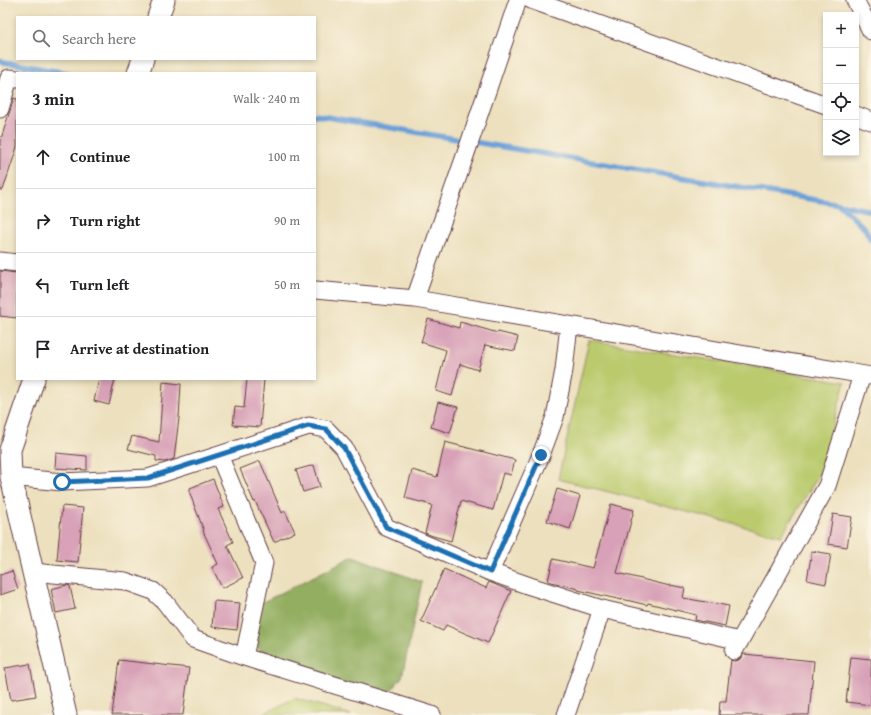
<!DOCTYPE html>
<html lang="en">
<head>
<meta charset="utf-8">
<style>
  body { margin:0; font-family:"Gentium Book Plus",serif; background:#f6f6f6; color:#202124 }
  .controls { position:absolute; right:12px; top:12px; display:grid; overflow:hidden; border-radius:0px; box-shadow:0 2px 6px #0003 }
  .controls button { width:36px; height:36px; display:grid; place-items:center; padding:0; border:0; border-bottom:1px solid #e0e0e0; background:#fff; color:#202124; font:20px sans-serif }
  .stop { position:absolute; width:12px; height:12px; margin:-9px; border:3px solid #1f6fb2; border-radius:50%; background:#fff }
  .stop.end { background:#1f6fb2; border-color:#fff; box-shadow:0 1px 4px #0008 }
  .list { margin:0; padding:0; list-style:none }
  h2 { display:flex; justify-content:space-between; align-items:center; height:52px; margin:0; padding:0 16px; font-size:17px }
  h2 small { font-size:13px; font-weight:400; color:#757577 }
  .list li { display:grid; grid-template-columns:26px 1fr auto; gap:12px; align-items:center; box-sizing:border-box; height:64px; padding:0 16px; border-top:1px solid #e0e0e0 }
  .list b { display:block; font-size:15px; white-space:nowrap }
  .list em { font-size:13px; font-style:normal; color:#757577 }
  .icon { flex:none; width:22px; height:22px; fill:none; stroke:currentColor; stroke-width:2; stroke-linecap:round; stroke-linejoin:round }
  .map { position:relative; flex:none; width:871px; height:715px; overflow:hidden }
  .search { position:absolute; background:#fff; box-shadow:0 2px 6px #0003; left:16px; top:16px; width:300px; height:44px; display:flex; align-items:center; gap:10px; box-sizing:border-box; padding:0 14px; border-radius:0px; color:#757577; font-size:15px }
  .panel { position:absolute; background:#fff; box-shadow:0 2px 6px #0003; left:16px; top:72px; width:300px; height:308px; border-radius:0px }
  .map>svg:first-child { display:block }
  .green { fill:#baca6d; stroke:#82744c }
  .forest { fill:#93ae60; stroke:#6e6646 }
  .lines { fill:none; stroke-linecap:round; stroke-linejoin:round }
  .stream { stroke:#6ca0d8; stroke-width:5.5 }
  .building { fill:#d8a1b7 }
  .minor-casing { stroke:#623c41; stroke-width:19 }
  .tertiary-casing { stroke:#623c41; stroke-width:23 }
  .minor { stroke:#fff; stroke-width:17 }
  .tertiary { stroke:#fff; stroke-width:21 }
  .route { stroke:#1f6fb2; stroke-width:5 }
</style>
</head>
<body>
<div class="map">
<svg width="871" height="715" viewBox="0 0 871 715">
  <rect width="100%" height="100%" fill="#fcf5e5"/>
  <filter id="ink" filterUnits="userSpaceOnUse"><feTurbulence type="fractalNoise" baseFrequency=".025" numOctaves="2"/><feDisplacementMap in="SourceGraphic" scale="8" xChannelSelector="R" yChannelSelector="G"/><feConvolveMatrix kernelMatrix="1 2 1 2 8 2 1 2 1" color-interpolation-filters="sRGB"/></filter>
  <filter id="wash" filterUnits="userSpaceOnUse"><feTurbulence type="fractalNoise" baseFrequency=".012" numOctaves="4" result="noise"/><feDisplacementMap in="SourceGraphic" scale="16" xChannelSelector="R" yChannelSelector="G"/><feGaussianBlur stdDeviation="0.9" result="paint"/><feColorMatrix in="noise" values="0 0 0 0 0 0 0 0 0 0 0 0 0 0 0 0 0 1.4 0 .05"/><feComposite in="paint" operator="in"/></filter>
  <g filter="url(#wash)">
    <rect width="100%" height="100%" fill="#ece0be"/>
    <path class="green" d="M589,340L845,382L819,475L781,536L558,479Z
      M295,698L352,715H261Z"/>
    <path class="forest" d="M353,556L422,582L402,677L383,700L258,649L255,606L301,583Z"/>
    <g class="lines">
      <path class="stream" d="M0,60L4,62L67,73
        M315,115L839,204L871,211
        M839,204L865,229L871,240"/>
    </g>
    <g id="blocks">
      <path class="building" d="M14,98L17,99V147L3,190H0V142Z
        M0,271L17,273V318L0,316Z
        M428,319L459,328L460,322L498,333V332L518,337L515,351L485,345L478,370L460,364L452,396L436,391L446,350L421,342Z
        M99,379H115L109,405L94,401Z
        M247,379H264L260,427L233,425L235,407L244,408Z
        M163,382L181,384L179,418L174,459L165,462L156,461V456L128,449L132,436L159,442Z
        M438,402L458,407L450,433L431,427Z
        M445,442L515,460L511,475L503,473L493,510L461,501L451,541L433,536L425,533L432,505L405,498L412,470L437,477Z
        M56,453L87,456V470L55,468Z
        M260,461L282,513L285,511L295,532L274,542L255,501L254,502L240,469Z
        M314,465L320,487L303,492L296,470Z
        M213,479L224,507L218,509L233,542L227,545L243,578L222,588L212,567L218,564L203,531H204L190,494V488Z
        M557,489L580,496L570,529L547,521Z
        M611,504L634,510L617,573L670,586V585L685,588L683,598L729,606L725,626L695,620L696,615L648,603L647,605L622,599V600L578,590V589L548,581L553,559L593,568Z
        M62,506L83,508L78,562L57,560Z
        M833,514L852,517L847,547L828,544Z
        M812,551L831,554L826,584L807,580Z
        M444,569L486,588L489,582L511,591L488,643L446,625L443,631L421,621Z
        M12,571L18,589L0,595V575Z
        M67,585L70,586L75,609L56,613L51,589Z
        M214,601L240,603L237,630L212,627Z
        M744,654L814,661L809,715H719L720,701H726L731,660L734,661L739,660Z
        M851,657L871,659V705L846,702Z
        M119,660L189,668L183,715H112Z
        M30,664L36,696L11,700L5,668Z"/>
    </g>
  </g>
  <g filter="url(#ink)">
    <use href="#blocks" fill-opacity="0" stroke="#623c41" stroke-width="1"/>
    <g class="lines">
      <defs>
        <path id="minor" d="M531,0L826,105
          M855,0L871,31
          M0,109L9,78L17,79
          M856,115L871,121
          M0,261L17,263
          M315,290L415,299L871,376
          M415,299L465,156L518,0
          M219,455L264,563L244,657
          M11,477L62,482L148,478L309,426L326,429L344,448L386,527L490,572L530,586L602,609L740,641
          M33,572L125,581L153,591L165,602L193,639L244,657L432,715
          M490,572L541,455L555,417L564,370L569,325
          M734,651L827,486L862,375
          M566,715L602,609"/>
        <path id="tertiary" d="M158,17L164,0
          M138,73L143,59
          M34,379L10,450L11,477L66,715"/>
      </defs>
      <use href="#minor" class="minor-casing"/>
      <use href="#tertiary" class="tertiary-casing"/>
      <use href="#minor" class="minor"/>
      <use href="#tertiary" class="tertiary"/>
    </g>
  </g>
  <g class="lines" filter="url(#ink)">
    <path class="route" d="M62,482L148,478L308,426L326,429L344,448L386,527L490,572L541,455"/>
  </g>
</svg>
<div class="controls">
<button>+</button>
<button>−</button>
<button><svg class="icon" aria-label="locate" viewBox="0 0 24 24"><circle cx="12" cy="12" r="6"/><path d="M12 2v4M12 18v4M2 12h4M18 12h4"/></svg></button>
<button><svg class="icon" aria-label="layers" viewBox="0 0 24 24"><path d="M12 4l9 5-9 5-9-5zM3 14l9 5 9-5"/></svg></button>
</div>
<div class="stop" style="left:62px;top:482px"></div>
<div class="stop end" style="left:541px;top:455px"></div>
<div class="search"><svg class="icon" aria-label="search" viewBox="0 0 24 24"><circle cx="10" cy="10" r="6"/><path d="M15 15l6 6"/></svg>Search here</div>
<section class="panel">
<h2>3 min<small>Walk · 240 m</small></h2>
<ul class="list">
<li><svg class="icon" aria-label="ahead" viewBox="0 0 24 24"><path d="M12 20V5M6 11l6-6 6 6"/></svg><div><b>Continue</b></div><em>100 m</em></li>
<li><svg class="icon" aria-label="right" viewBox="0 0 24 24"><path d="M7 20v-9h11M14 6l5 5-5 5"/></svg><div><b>Turn right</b></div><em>90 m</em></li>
<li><svg class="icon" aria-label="left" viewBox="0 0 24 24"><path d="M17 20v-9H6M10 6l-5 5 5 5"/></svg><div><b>Turn left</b></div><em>50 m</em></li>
<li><svg class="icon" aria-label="arrive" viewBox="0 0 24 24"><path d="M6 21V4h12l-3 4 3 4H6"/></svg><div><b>Arrive at destination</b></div></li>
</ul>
</section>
</div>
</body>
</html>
